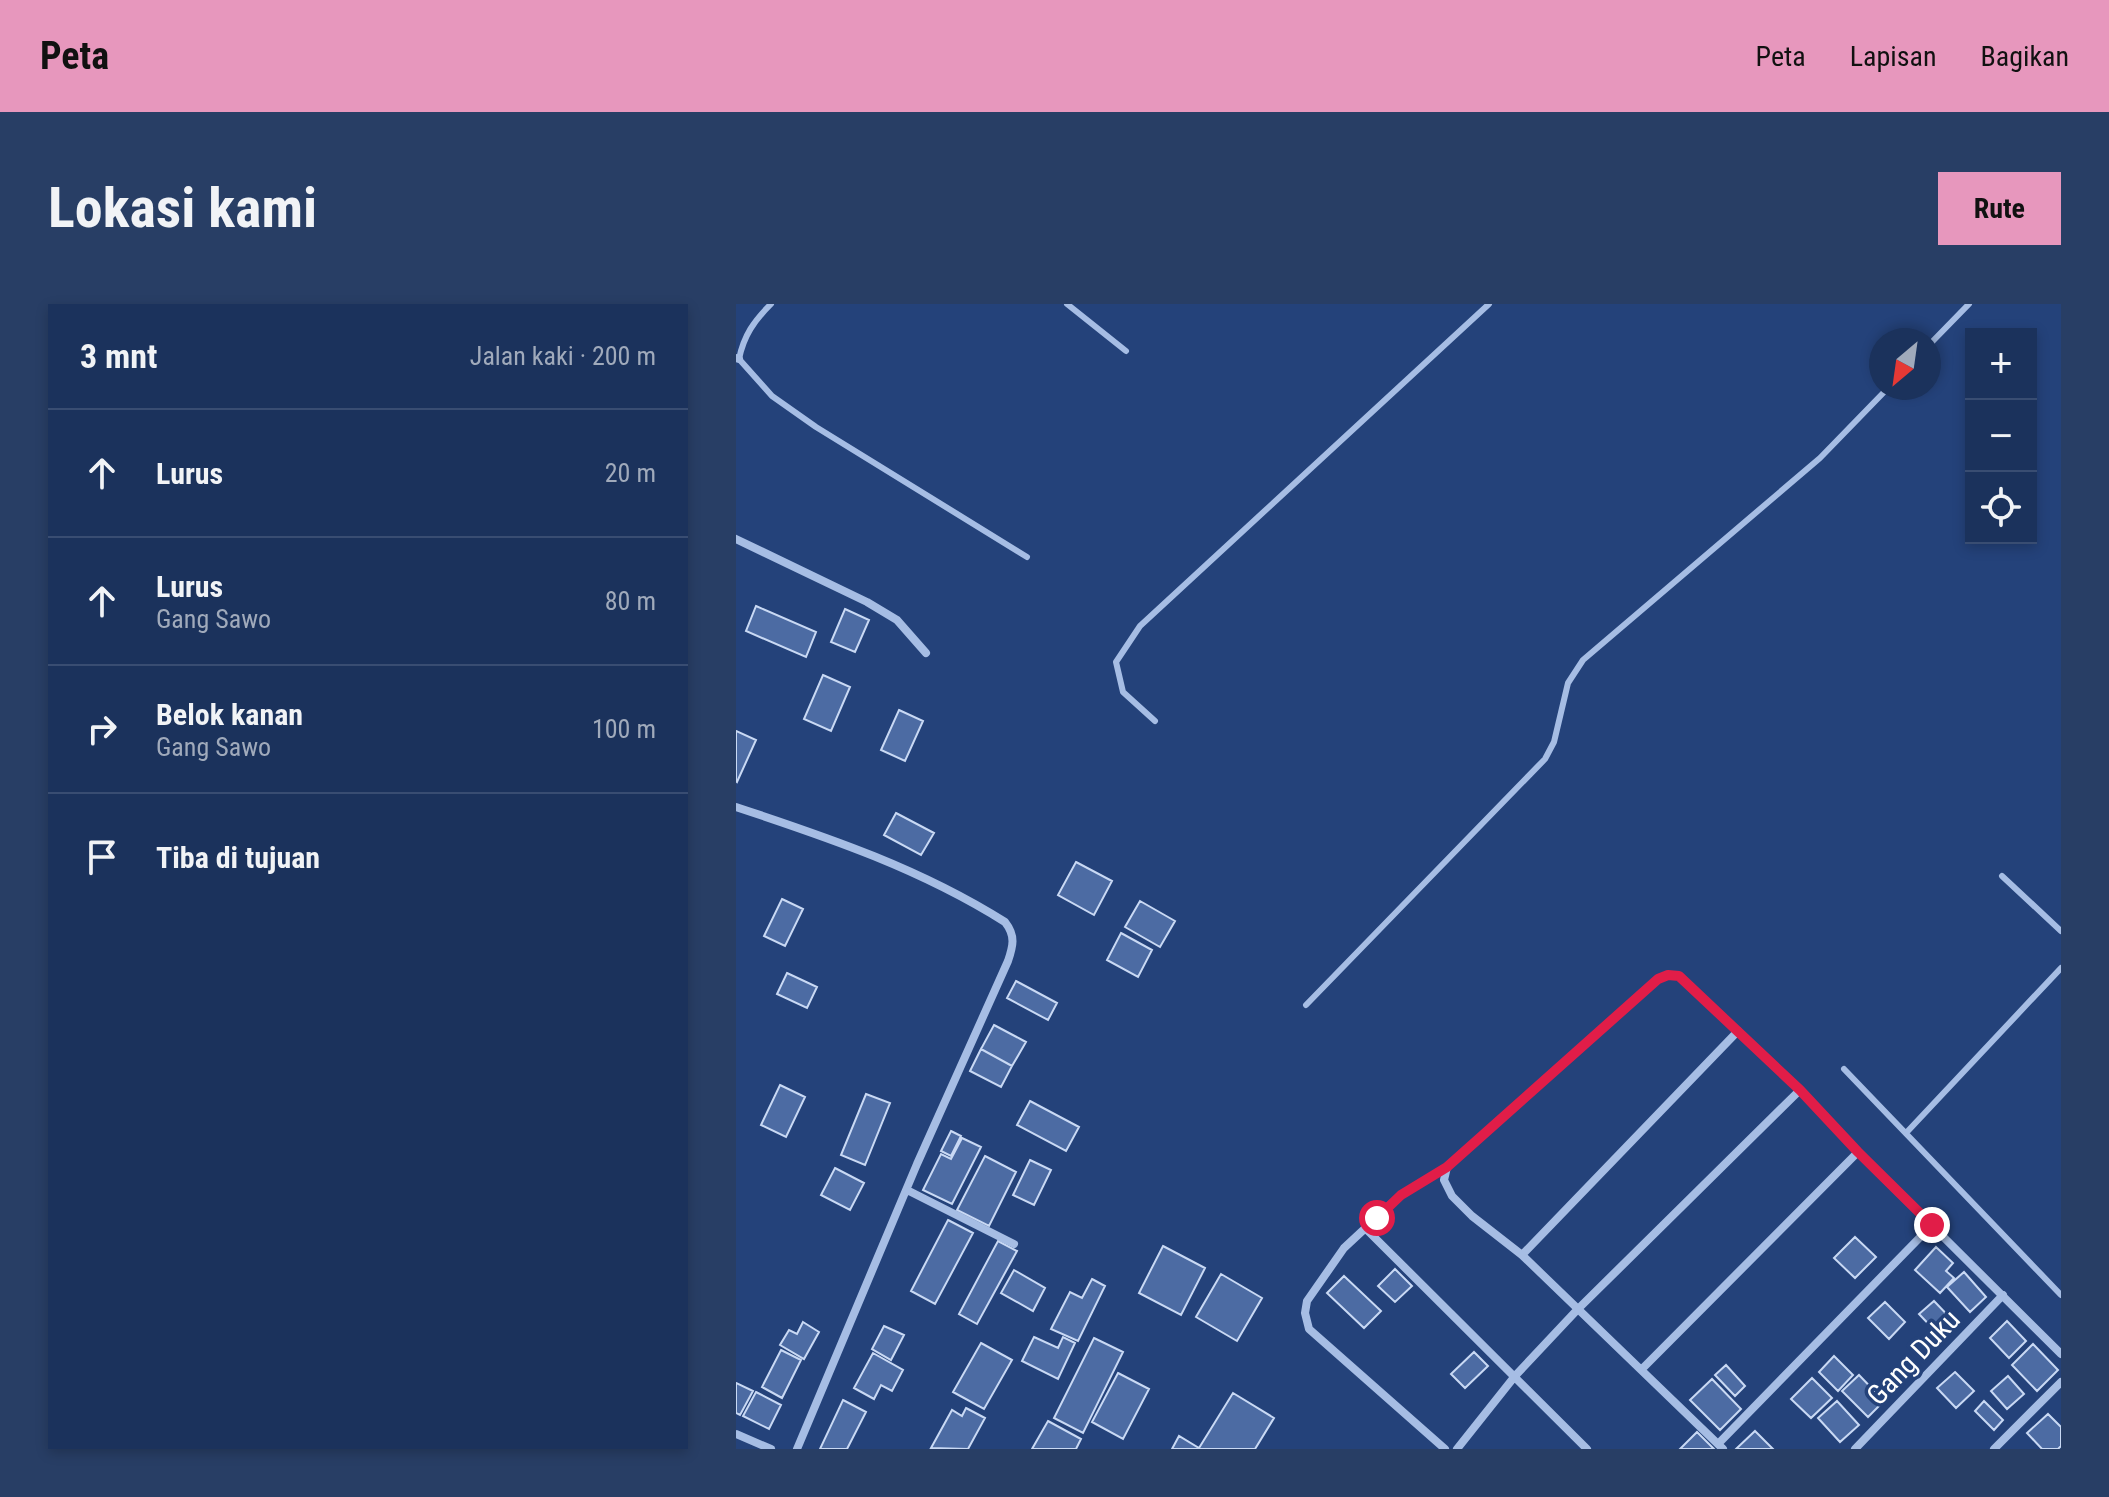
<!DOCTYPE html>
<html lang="id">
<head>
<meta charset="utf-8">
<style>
  body { margin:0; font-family:"Roboto Condensed",sans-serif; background:#283e65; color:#f1f3f6 }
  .controls { position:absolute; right:24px; top:24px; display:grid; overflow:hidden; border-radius:0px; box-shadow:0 4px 12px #0003 }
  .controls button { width:72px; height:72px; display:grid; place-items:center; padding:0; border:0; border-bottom:2px solid #394d72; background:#1b325c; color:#f1f3f6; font:40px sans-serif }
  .compass { position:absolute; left:1133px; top:24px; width:72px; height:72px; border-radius:50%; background:#1b325c; box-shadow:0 4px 12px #0003; rotate:209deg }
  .stop { position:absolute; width:24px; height:24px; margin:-18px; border:6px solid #e11d48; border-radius:50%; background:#fff }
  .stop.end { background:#e11d48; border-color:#fff; box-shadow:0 2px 8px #0008 }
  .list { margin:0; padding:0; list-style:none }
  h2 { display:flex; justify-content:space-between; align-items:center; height:104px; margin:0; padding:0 32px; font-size:34px }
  h2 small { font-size:26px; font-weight:400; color:#a0aabb }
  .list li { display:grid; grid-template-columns:52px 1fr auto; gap:24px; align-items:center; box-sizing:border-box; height:128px; padding:0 32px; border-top:2px solid #394d72 }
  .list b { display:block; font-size:30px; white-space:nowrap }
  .list p { margin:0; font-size:26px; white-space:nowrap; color:#a0aabb }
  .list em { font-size:26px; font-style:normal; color:#a0aabb }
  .icon { flex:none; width:44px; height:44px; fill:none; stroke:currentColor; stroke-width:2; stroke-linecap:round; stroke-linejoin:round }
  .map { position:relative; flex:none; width:1325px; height:1145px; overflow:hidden; border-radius:0px }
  header { display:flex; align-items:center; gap:48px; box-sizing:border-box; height:112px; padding:0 40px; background:#e797bd; color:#111 }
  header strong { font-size:38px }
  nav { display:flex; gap:44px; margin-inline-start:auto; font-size:28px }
  .intro { display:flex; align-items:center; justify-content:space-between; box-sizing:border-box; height:192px; padding:0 48px }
  h1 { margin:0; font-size:56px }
  .button { padding:20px 36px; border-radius:0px; background:#e797bd; color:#111; font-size:28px; font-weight:700 }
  main { display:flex; gap:48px; padding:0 48px }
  aside { flex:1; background:#1b325c; border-radius:0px; box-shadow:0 4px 12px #0003 }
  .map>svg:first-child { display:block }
  .building { fill:#4c6ba3; stroke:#c9d9f4; stroke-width:2 }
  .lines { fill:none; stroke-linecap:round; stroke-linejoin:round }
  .service { stroke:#a6bde4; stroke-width:6 }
  .minor { stroke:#a6bde4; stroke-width:8 }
  .route { stroke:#e11d48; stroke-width:10 }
  .labels { text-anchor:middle; stroke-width:7; stroke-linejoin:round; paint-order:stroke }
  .street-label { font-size:28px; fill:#fff; stroke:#24427a }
</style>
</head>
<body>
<header>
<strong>Peta</strong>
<nav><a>Peta</a><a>Lapisan</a><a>Bagikan</a></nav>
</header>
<div class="intro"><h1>Lokasi kami</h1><a class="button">Rute</a></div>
<main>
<aside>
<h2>3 mnt<small>Jalan kaki · 200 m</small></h2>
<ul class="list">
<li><svg class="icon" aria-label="ahead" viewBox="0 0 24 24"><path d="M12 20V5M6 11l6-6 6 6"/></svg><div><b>Lurus</b></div><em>20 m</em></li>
<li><svg class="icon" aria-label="ahead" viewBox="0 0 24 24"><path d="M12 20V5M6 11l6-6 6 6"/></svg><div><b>Lurus</b><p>Gang Sawo</p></div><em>80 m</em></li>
<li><svg class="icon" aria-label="right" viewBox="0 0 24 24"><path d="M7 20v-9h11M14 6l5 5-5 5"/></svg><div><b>Belok kanan</b><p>Gang Sawo</p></div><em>100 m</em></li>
<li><svg class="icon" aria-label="arrive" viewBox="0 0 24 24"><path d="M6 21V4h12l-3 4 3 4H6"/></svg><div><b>Tiba di tujuan</b></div></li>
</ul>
</aside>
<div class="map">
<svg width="1325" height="1145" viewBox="0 0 1325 1145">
  <rect width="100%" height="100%" fill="#24427a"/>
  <path class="building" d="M20,302L80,328L70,353L10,327Z
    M109,305L133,316L119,348L95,338Z
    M87,371L114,383L95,427L68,415Z
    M163,406L187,417L169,457L145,446Z
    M0,427L20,436L1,478L0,477Z
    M160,509L198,529L185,551L148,531Z
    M340,558L376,577L358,611L322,591Z
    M46,595L67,605L49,642L28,632Z
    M404,597L439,617L424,643L389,623Z
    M385,629L416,646L402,673L371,656Z
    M51,669L81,683L71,704L41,690Z
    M280,677L321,699L312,716L271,694Z
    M258,721L290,738L276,762L245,745Z
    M245,745L276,762L265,783L234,767Z
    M44,781L69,793L50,833L25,821Z
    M130,790L154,799L129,861L105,851Z
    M294,797L343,823L330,847L281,821Z
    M215,827L225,832L215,852L205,847Z
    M226,834L245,843L216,900L187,886L205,850L215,855Z
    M249,852L280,868L253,922L221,906Z
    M294,856L315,866L298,901L277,891Z
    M99,864L128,879L114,906L85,891Z
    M212,916L237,929L199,1000L175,987Z
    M1119,933L1140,953L1119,974L1098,954Z
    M262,937L281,947L241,1020L223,1010Z
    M427,942L469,964L445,1011L403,989Z
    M1200,943L1217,959L1210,967L1218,974L1204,989L1179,966Z
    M659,965L676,982L659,998L642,982Z
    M278,966L309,984L297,1007L265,989Z
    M1228,968L1250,993L1234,1008L1211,983Z
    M485,970L526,994L501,1037L460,1013Z
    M608,972L645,1007L628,1024L591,989Z
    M356,975L369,982L342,1037L315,1025L334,988L346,994Z
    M1198,997L1220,1020L1205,1033L1183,1010Z
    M1149,998L1169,1018L1153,1035L1132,1014Z
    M1271,1017L1290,1037L1273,1054L1254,1034Z
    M67,1018L83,1028L68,1055L44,1041L53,1026L61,1030Z
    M148,1022L168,1031L155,1056L136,1045Z
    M298,1033L322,1044L327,1033L339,1039L322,1075L286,1057Z
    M358,1034L387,1048L347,1129L318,1114Z
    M245,1039L276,1056L248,1105L217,1088Z
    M1297,1040L1322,1066L1301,1087L1276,1061Z
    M45,1046L65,1056L46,1094L26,1083Z
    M738,1048L752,1062L729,1084L715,1070Z
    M137,1049L167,1066L156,1087L145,1081L138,1095L118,1084Z
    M1098,1052L1117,1071L1102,1087L1083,1068Z
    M990,1061L1009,1082L999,1092L979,1071Z
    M1219,1068L1238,1087L1220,1104L1201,1084Z
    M382,1069L413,1085L387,1135L356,1118Z
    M1123,1071L1148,1097L1132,1113L1106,1087Z
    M1272,1072L1288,1090L1271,1105L1255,1087Z
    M1076,1074L1096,1094L1075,1114L1055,1095Z
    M976,1075L1005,1105L984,1126L954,1096Z
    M0,1079L17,1087L4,1111L0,1109Z
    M20,1088L45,1101L33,1125L7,1112Z
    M497,1089L538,1114L519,1145H436L443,1132L463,1144Z
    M107,1096L130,1108L111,1145H84Z
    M1101,1097L1123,1121L1104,1138L1082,1114Z
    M1248,1097L1267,1116L1258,1126L1239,1107Z
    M230,1104L249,1114L232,1145L195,1144L216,1106L226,1112Z
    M1312,1110L1325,1123V1142L1322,1145H1306L1291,1129Z
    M312,1117L345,1135L340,1145H296Z
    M1019,1127L1037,1145H1000Z
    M961,1128L978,1145H944Z"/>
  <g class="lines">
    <path class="service" d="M35,0C18,17 8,31 3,55L36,92L80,123L291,253
      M331,0L390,47
      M1193,41L1233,0
      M419,417L387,388L380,358L404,322L753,0
      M1266,572L1325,627
      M570,701L809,455L818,438L832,379L847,356L1084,154L1152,84
      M1108,765L1325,991
      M1170,829L1325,664"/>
    <path class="minor" d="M0,54L3,55
      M0,235L131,298L161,316L190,349
      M0,503C94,534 185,565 269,618C280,632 277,642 272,657L181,860L61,1145
      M711,863L708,876L716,892L736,912L786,951L987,1145
      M171,886L278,940
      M629,924L851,1145
      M786,951L1002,727
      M906,1065L1122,848
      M0,1130L35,1145
      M982,1140L1196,921
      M709,1145L573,1025L569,1009L571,997L608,944L665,891L711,863L922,675L932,671L943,672L1064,786L1122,848L1325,1050
      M721,1145L779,1072L841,1006L1064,786
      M1119,1145L1267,991
      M1258,1145L1325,1078"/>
  </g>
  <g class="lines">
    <path class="route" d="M641,914L665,891L711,863L922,675L932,671L943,672L1064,786L1122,848L1196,921"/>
  </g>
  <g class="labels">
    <g class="street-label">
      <text transform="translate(1177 1053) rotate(-46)" y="10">Gang Duku</text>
    </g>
  </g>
</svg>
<div class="controls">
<button>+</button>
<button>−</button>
<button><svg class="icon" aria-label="locate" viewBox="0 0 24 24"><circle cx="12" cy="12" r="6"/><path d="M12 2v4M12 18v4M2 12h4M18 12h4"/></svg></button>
</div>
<svg class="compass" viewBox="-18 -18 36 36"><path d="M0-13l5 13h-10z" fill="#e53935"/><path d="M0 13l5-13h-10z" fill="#a0aabb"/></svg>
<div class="stop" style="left:641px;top:914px"></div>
<div class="stop end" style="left:1196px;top:921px"></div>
</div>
</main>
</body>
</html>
